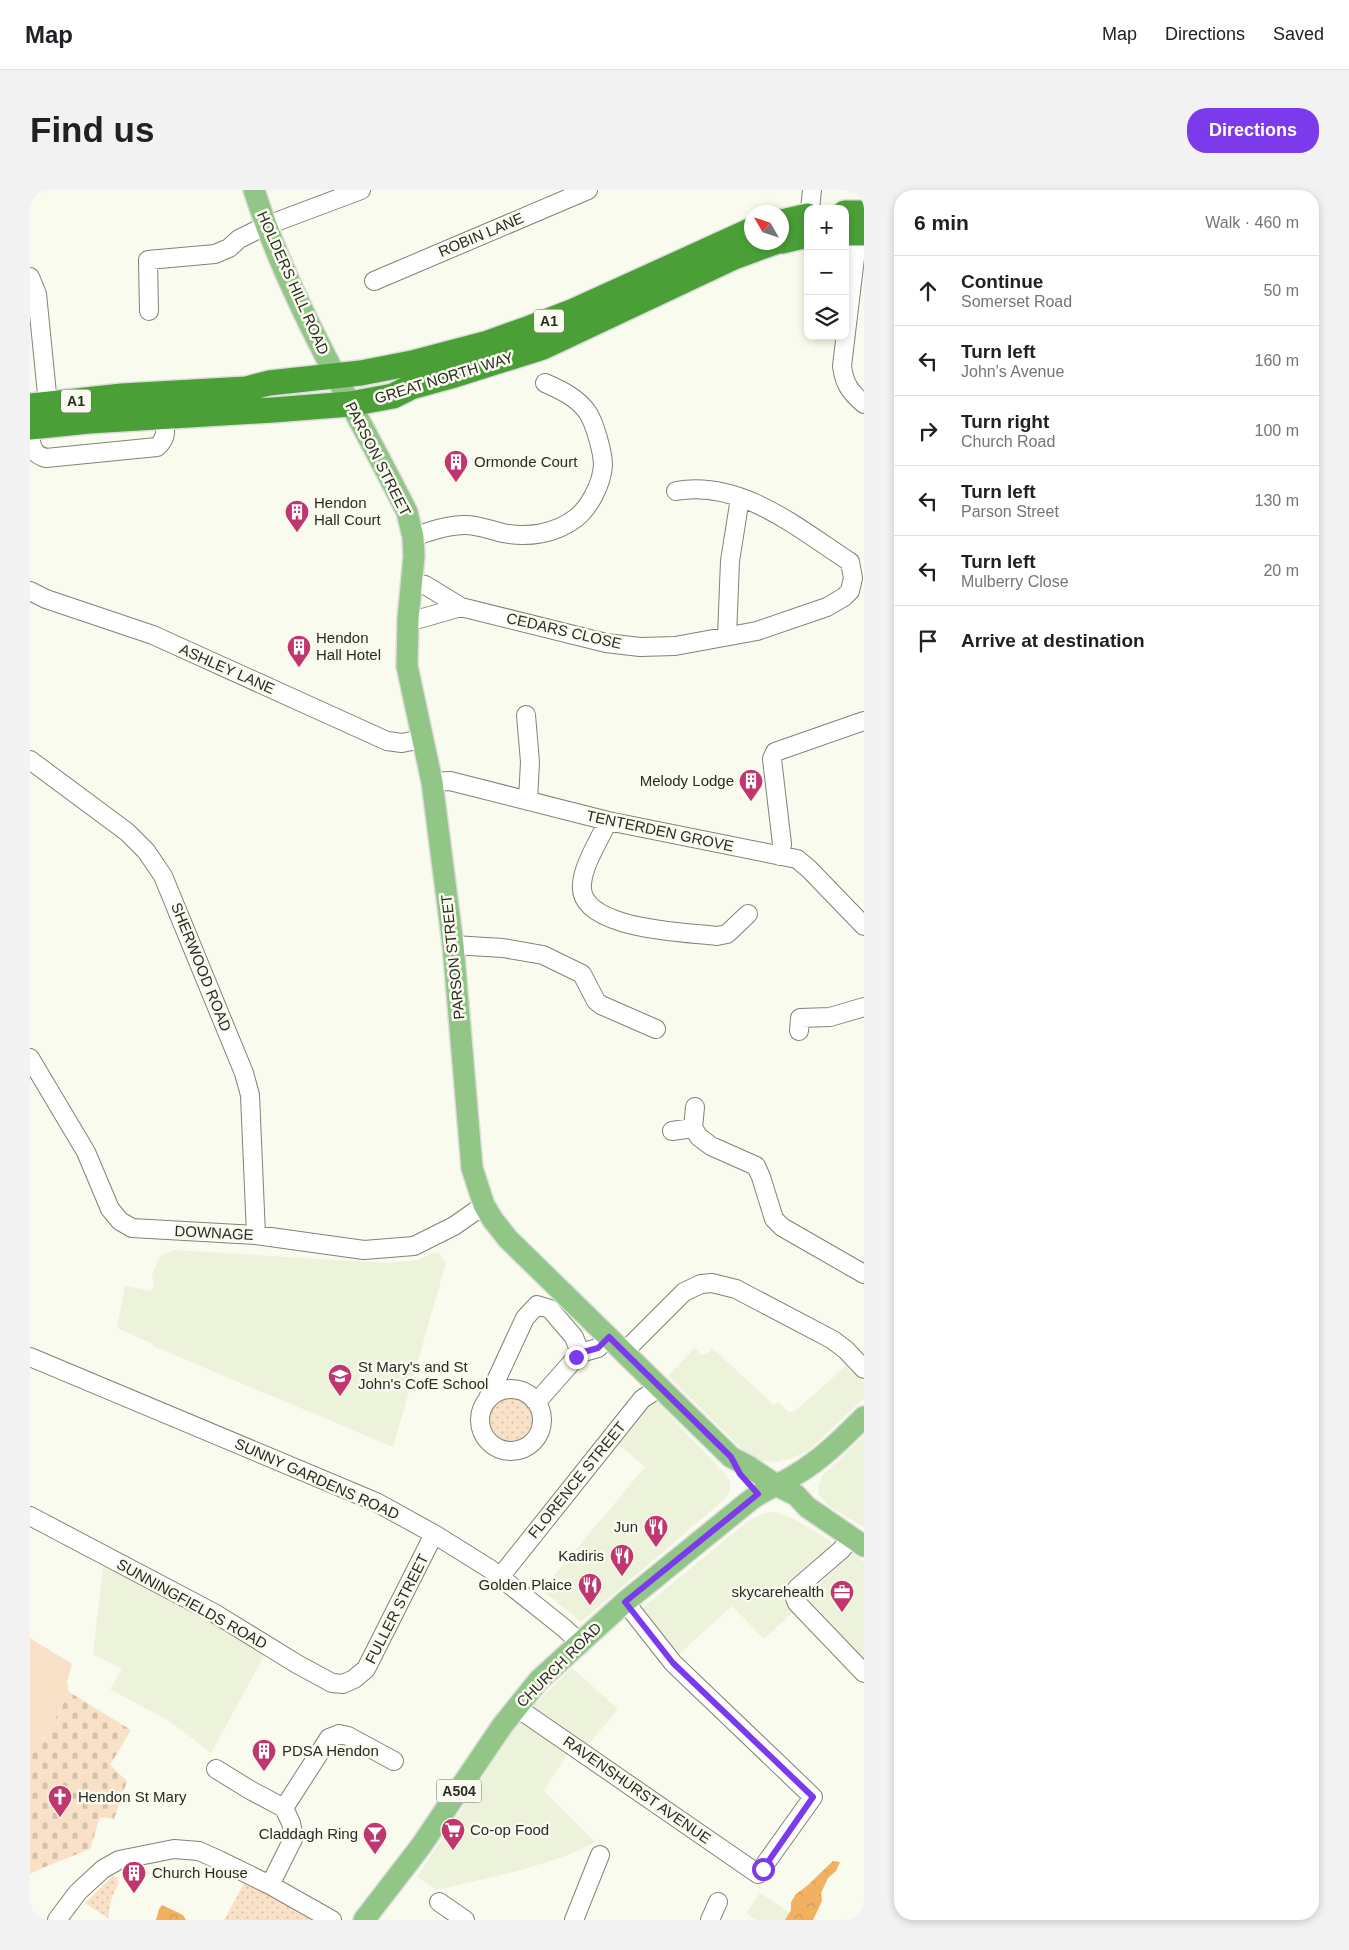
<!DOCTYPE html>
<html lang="en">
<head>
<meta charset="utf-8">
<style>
  body { margin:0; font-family:Helvetica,sans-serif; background:#f2f2f2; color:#202124 }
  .controls { position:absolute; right:15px; top:15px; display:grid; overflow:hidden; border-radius:10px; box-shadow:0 2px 8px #0003 }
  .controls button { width:45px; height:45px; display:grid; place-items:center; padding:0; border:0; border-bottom:1px solid #e0e0e0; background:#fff; color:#202124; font:25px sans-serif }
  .compass { position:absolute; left:714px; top:15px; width:45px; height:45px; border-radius:50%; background:#fff; box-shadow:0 2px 8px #0003; rotate:309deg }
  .stop { position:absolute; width:15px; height:15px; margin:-11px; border:4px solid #7c3aed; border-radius:50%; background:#fff }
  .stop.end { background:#7c3aed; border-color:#fff; box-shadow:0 1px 5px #0008 }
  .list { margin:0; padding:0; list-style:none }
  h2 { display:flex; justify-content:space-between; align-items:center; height:65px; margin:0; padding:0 20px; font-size:21px }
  h2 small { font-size:16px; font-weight:400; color:#757577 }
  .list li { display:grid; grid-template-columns:32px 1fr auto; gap:15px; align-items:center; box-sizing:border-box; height:70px; padding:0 20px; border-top:1px solid #e0e0e0 }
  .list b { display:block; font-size:19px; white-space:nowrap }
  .list p { margin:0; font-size:16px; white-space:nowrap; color:#757577 }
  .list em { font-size:16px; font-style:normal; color:#757577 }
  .icon { flex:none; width:28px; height:28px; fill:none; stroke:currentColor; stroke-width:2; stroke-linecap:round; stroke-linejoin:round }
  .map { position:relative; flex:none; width:834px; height:1730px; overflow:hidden; border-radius:20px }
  header { display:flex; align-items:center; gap:30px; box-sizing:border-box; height:70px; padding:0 25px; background:#fff; border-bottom:1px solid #e0e0e0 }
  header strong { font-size:24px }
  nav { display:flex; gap:28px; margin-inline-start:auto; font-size:18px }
  .intro { display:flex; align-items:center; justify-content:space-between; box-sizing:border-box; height:120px; padding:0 30px }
  h1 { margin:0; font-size:35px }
  .button { padding:12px 22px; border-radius:20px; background:#7c3aed; color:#fff; font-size:18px; font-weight:700 }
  main { display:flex; gap:30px; padding:0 30px }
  aside { flex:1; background:#fff; border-radius:20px; box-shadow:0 2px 8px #0003 }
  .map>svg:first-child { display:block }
  .built { fill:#edf2db }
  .grass { fill:url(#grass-dots) }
  .forest { fill:url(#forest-crowns) }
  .cemetery { fill:url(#cemetery-stones) }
  .park { fill:#f8e1c7 }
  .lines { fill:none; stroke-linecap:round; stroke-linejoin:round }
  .minor-casing { stroke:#808376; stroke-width:20 }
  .major-casing { stroke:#dddddc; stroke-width:24 }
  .highway-casing { stroke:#dddddc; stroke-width:28 }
  .minor { stroke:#fff; stroke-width:18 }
  .major { stroke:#92c687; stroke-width:21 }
  .highway { stroke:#4aa037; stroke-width:25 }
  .route { stroke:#7c3aed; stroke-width:6 }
  .labels { text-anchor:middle; stroke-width:5; stroke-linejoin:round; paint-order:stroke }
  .shield { fill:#f8fbed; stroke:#686962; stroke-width:1 }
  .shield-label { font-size:14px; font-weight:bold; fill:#2a2b26 }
  .street-label { font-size:15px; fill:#2a2b26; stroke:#f8fbed }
  .poi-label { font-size:15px; fill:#2a2b26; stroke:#f8fbed; text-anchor:start }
</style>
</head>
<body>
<header>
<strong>Map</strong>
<nav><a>Map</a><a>Directions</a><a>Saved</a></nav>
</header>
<div class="intro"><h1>Find us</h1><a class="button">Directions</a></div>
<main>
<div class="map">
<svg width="834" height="1730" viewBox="0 0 834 1730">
  <defs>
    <pattern id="grass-dots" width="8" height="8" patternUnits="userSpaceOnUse" patternTransform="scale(1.25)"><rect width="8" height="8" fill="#f8e1c7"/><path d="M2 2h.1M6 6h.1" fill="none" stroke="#d5c1ab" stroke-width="1.8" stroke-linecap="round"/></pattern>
    <pattern id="forest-crowns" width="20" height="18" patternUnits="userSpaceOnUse" patternTransform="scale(1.25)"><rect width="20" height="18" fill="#f2b160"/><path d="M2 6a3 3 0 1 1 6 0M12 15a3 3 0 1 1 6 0" fill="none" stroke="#d09853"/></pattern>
    <pattern id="cemetery-stones" width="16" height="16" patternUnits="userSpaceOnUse" patternTransform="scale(1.25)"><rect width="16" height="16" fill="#f8e1c7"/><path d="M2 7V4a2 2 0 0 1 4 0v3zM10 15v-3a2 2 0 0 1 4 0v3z" fill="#d5c1ab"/></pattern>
  </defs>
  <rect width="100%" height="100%" fill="#f8fbed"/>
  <path class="built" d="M144,1060L354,1073L387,1070L408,1062L416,1073L363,1257L123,1156V1154L87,1138L95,1096L122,1101L124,1095L122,1084L131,1065Z
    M665,1158L672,1165L677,1164L682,1158L744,1215L748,1212L759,1222H764L816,1176L834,1193V1208L778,1261L762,1268L745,1272L734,1271L723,1267L714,1261L638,1186Z
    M623,1208L696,1285L700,1292V1300L697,1307L551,1432L512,1400L615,1277L587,1253Z
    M834,1246V1337L798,1316L789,1304L788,1296L793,1285Z
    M745,1322L764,1329L801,1351L802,1355L758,1391L755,1408L757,1414L763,1422L734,1449L702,1416L648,1465L610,1420L718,1331L735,1323Z
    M822,1363L834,1372V1470L776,1406Z
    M74,1370L240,1455L181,1563L141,1532L80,1499L92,1479L63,1464Z
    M542,1478L588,1519L553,1561L543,1555L514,1601L565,1652L541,1664L492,1680L407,1700L387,1687L492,1527Z
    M730,1703L763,1725L759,1730H727L716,1723Z"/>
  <path class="grass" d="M458 1231a23 23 0 1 1 46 0a23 23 0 1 1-46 0Z
    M83,1686L87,1688L89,1692L82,1707L78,1728L55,1713Z
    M216,1690L288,1730H194Z"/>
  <path class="forest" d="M803,1671L810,1672L806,1681L798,1688L791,1703L792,1711L783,1730H755L761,1720V1712L766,1704L778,1695Z
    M132,1715L153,1725L156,1730H126L129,1719Z"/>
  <path class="cemetery" d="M39,1502L101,1540L80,1575L97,1591L84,1629L70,1627L60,1659L12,1678L0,1684V1567L19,1541Z"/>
  <path class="park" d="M0,1448L42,1474L37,1492L39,1502L19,1541L0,1567Z"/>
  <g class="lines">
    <defs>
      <path id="minor" d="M780,19L782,0
        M828,43L812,176C814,194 821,203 834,214
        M0,87L7,104L18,214
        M344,91L558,0
        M119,121L118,70L185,64L199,58L209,49L235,36L331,0
        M0,247C2,258 4,265 16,268L127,257C138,247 135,240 134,226
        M383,347C400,341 418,335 435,335C448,335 460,340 473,343C498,348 525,344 546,328C560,317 572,293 573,275C573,263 565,234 558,223C548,208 531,200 515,193
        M382,392L395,395L431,417L576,453L610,457L645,456L727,441L797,417L814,407L820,401L823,388L820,372C769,339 711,289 646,301
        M0,401L16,409L123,445L357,551L372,553L392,549
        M378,429H389L431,417
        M697,446L700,371L710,308
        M496,525L500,572L498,610
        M0,570L97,642L116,661L133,686L214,883L220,905L226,1045
        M402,592L420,591L578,631L767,669L779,679L834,736
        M578,631C570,649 553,675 552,694C547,740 656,742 687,746L697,744L718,724
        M750,666L752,654L742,569L745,562L834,531
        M423,755L473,758L513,765L552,784L566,811L571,815L626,839
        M769,841L770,828L800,827L834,817
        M0,868L56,962L80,1019L90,1031L102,1038L226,1045L334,1060L384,1056L424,1036L454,1015
        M665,917L663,938L669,947L681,956L726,976L731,987L744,1029L752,1037L834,1084
        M642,941L663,938
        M594,1162L654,1102L671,1094L682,1093L706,1099L803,1150L816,1160L834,1179
        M0,1167L346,1312L404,1344L460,1379L534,1438L549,1452
        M450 1230a31 31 0 1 1 62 0a31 31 0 1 1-62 0Z
        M458,1208L495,1128L507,1115L520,1119L544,1147L550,1163L568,1158L579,1147
        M504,1210L512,1206L550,1163
        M0,1326L184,1423L267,1474L302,1493L313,1494L324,1489L336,1479L404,1344
        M821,1348L811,1360L767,1398L765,1408L767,1413L834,1483
        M470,1387L612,1209L629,1198
        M486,1517L728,1684L783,1607L643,1473L595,1412
        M186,1579L220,1600L254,1618
        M254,1618L299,1548L309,1544L318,1546L364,1571
        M240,1695L264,1647L261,1633L254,1618
        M409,1712L435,1730
        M27,1730L48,1702L73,1679L89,1670L144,1659L169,1661L189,1670L240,1695L302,1730
        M544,1730L570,1665
        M680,1730L688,1712"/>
      <path id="major" d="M224,0C260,113 324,216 377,322L383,347L384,366L378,429L377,476L402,592L423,755L442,978L454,1015L463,1030L478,1049L701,1267L718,1276L746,1295L766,1305L777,1317L834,1356
        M334,1730L391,1656L472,1536L509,1490L595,1412L718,1312C732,1300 750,1295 765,1285C791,1270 813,1248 834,1227"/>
      <path id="highway" d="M815,23H834
        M752,32L778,26
        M815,43H834
        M752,51L778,45
        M0,216L92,206L216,199L239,193L331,183L382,173L458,153L500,138L544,121L722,40
        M0,237L59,231L243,220L320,214L363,206L381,197L421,186L513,157L704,67L745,52"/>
    </defs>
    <use href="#minor" class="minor-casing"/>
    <use href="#major" class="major-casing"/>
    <use href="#highway" class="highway-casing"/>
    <use href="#minor" class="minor"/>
    <use href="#major" class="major"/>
    <use href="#highway" class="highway"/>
  </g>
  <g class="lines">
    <path class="route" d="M546,1167L550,1163L568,1158L579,1147L701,1267L710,1284L728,1304L595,1412L643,1473L783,1607L733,1679"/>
  </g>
  <defs>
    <symbol id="building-pin" viewBox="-11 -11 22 30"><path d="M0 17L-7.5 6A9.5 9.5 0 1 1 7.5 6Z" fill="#c1366e" stroke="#f8fbed"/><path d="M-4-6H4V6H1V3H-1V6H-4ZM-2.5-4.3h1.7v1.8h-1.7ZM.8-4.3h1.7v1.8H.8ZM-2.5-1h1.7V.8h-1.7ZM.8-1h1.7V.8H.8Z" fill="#fff"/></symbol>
    <symbol id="school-pin" viewBox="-11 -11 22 30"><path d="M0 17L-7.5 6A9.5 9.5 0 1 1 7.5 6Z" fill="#c1366e" stroke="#f8fbed"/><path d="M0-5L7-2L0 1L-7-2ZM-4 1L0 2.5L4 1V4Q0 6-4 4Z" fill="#fff"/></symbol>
    <symbol id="restaurant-pin" viewBox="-11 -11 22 30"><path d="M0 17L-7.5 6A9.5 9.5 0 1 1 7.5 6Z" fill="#c1366e" stroke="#f8fbed"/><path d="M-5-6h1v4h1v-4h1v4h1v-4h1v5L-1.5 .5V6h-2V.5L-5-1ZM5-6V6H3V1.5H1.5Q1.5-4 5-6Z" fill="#fff"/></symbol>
    <symbol id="office-pin" viewBox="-11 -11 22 30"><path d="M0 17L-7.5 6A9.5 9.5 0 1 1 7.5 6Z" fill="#c1366e" stroke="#f8fbed"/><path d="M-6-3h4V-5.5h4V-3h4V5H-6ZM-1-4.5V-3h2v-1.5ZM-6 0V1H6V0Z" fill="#fff"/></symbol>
    <symbol id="church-pin" viewBox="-11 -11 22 30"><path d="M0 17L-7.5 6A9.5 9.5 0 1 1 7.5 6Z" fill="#c1366e" stroke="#f8fbed"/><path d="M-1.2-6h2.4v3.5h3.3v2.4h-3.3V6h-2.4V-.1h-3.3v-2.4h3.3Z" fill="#fff"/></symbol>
    <symbol id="supermarket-pin" viewBox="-11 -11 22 30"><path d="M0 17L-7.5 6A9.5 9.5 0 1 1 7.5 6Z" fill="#c1366e" stroke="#f8fbed"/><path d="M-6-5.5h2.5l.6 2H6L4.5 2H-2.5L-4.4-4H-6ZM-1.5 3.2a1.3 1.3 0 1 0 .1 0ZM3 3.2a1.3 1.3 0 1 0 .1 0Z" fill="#fff"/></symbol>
    <symbol id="bar-pin" viewBox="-11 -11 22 30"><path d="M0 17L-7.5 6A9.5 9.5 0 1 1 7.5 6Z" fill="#c1366e" stroke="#f8fbed"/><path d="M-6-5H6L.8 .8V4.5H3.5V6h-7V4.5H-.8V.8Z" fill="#fff"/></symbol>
  </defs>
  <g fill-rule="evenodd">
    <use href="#building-pin" x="412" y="258" width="28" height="38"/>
    <use href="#building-pin" x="253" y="308" width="28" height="38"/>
    <use href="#building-pin" x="255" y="443" width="28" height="38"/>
    <use href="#building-pin" x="707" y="577" width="28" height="38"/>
    <use href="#school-pin" x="296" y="1172" width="28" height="38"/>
    <use href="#restaurant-pin" x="612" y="1323" width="28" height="38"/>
    <use href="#restaurant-pin" x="578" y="1352" width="28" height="38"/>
    <use href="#restaurant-pin" x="546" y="1381" width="28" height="38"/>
    <use href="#office-pin" x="798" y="1388" width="28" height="38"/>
    <use href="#building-pin" x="220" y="1547" width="28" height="38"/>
    <use href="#church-pin" x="16" y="1593" width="28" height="38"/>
    <use href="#supermarket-pin" x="409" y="1626" width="28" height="38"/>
    <use href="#bar-pin" x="331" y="1630" width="28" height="38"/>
    <use href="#building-pin" x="90" y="1669" width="28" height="38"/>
  </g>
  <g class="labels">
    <g class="shield">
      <rect x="504" y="119.5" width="30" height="23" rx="4"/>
      <rect x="31" y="199.5" width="30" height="23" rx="4"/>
      <rect x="406.5" y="1589.5" width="45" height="23" rx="4"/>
    </g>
    <g class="shield-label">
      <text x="519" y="136">A1</text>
      <text x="46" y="216">A1</text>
      <text x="429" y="1606">A504</text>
    </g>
    <g class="street-label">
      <text transform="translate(451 45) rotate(-23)" y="5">ROBIN LANE</text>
      <text transform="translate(263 93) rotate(66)" y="5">HOLDERS HILL ROAD</text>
      <text transform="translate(414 188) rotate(-17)" y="5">GREAT NORTH WAY</text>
      <text transform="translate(348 269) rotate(63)" y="5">PARSON STREET</text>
      <text transform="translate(534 441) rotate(13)" y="5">CEDARS CLOSE</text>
      <text transform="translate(197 479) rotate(24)" y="5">ASHLEY LANE</text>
      <text transform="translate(630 641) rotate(12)" y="5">TENTERDEN GROVE</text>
      <text transform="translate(423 767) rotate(-96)" y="5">PARSON STREET</text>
      <text transform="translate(171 777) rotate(68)" y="5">SHERWOOD ROAD</text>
      <text transform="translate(184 1043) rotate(3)" y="5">DOWNAGE</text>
      <text transform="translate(287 1289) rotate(24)" y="5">SUNNY GARDENS ROAD</text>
      <text transform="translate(547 1290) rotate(-51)" y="5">FLORENCE STREET</text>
      <text transform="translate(162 1414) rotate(29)" y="5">SUNNINGFIELDS ROAD</text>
      <text transform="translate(367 1419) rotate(-63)" y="5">FULLER STREET</text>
      <text transform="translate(529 1475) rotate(-45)" y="5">CHURCH ROAD</text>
      <text transform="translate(607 1600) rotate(35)" y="5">RAVENSHURST AVENUE</text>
    </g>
    <g class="poi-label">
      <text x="444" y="277">Ormonde Court</text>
      <text x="284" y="318">Hendon<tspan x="284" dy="17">Hall Court</tspan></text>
      <text x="286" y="453">Hendon<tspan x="286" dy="17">Hall Hotel</tspan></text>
      <text x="704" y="596" text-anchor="end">Melody Lodge</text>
      <text x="328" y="1182">St Mary's and St<tspan x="328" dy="17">John's CofE School</tspan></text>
      <text x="608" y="1342" text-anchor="end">Jun</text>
      <text x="574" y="1371" text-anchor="end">Kadiris</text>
      <text x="542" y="1400" text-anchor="end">Golden Plaice</text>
      <text x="794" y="1407" text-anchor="end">skycarehealth</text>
      <text x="252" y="1566">PDSA Hendon</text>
      <text x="48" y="1612">Hendon St Mary</text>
      <text x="440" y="1645">Co-op Food</text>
      <text x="328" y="1649" text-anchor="end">Claddagh Ring</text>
      <text x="122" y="1688">Church House</text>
    </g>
  </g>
</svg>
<div class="controls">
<button>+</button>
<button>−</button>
<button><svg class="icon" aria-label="layers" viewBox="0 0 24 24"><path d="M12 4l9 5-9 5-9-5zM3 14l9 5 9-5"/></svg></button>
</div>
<svg class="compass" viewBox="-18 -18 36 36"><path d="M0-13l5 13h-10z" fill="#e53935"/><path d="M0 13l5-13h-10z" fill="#757577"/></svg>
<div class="stop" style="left:733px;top:1679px"></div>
<div class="stop end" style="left:546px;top:1167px"></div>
</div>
<aside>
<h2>6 min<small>Walk · 460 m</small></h2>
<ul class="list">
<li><svg class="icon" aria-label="ahead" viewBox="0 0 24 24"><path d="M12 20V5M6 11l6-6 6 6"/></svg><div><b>Continue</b><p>Somerset Road</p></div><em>50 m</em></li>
<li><svg class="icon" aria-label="left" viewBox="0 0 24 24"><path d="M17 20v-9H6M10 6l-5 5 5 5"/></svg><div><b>Turn left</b><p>John's Avenue</p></div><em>160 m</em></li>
<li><svg class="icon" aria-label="right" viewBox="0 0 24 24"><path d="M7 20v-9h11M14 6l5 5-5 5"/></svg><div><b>Turn right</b><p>Church Road</p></div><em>100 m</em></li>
<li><svg class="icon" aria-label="left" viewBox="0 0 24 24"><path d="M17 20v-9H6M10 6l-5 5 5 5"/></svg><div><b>Turn left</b><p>Parson Street</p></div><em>130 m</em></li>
<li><svg class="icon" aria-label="left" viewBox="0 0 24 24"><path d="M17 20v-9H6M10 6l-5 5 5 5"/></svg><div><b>Turn left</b><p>Mulberry Close</p></div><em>20 m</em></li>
<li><svg class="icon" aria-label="arrive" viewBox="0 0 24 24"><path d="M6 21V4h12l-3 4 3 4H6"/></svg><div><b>Arrive at destination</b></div></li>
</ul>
</aside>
</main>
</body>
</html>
